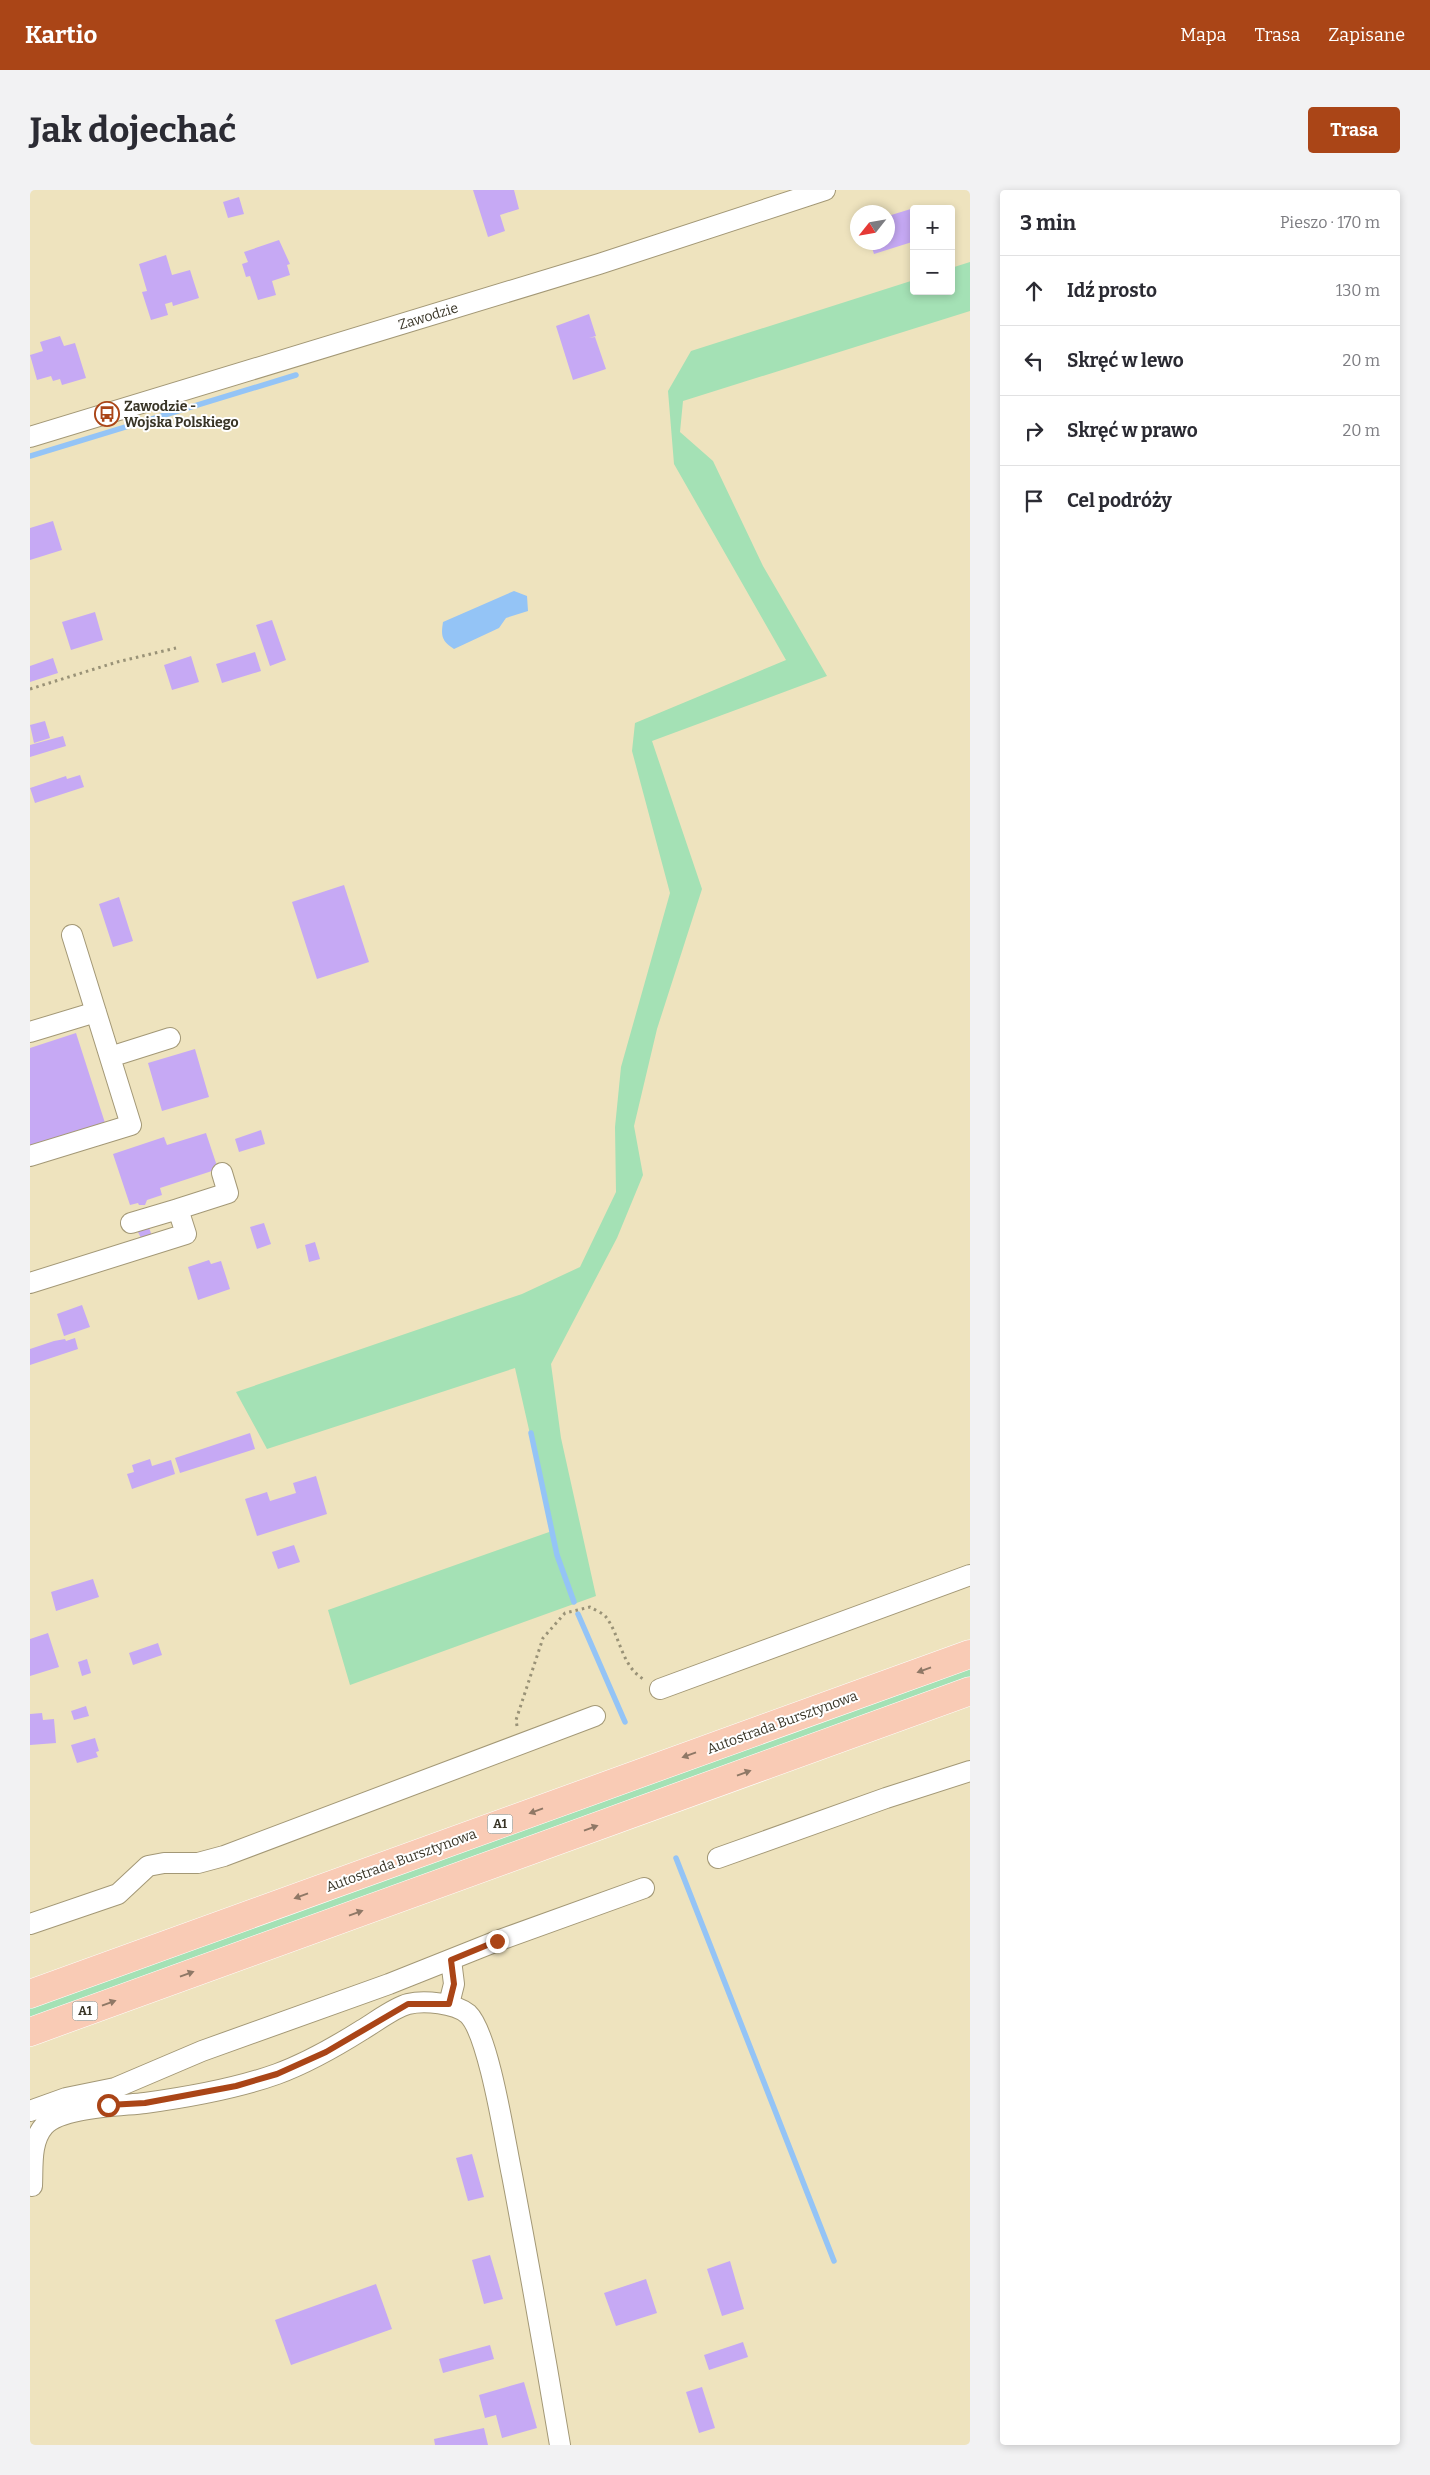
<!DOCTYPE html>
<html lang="pl">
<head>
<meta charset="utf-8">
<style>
  body { margin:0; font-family:Bitter,serif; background:#f2f2f3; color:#2b2b33 }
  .controls { position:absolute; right:15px; top:15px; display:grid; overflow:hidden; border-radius:5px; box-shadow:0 2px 8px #0003 }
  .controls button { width:45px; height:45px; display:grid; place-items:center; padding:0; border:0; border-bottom:1px solid #e1e1e2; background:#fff; color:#2b2b33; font:25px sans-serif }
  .compass { position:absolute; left:820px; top:15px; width:45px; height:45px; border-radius:50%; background:#fff; box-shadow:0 2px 8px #0003; rotate:239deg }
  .stop { position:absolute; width:15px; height:15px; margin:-11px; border:4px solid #aa4517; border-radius:50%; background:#fff }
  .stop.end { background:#aa4517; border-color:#fff; box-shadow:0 1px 5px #0008 }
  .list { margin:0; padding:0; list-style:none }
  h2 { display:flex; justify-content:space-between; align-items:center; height:65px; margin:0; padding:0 20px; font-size:21px }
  h2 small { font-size:16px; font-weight:400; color:#7c7c81 }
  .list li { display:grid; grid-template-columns:32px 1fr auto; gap:15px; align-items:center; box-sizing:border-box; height:70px; padding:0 20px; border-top:1px solid #e1e1e2 }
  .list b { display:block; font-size:19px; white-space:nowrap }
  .list em { font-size:16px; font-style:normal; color:#7c7c81 }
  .icon { flex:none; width:28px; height:28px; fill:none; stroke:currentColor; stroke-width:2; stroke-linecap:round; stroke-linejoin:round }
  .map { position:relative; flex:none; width:940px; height:2255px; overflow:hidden; border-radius:5px }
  header { display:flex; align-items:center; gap:30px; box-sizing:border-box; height:70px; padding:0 25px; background:#aa4517; color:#fff }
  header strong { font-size:24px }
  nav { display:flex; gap:28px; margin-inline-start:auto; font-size:18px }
  .intro { display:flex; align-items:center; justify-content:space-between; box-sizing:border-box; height:120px; padding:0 30px }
  h1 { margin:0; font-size:35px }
  .button { padding:12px 22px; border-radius:5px; background:#aa4517; color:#fff; font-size:18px; font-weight:700 }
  main { display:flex; gap:30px; padding:0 30px }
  aside { flex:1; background:#fff; border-radius:5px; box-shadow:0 2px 8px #0003 }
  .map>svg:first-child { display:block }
  .green { fill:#a4e1b5 }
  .water { fill:#94c4f6 }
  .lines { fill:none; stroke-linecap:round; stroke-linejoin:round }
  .stream { stroke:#94c4f6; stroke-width:5.5 }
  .building { fill:#c6a9f4 }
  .minor-casing { stroke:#a39876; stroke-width:22 }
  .highway-casing { stroke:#fff; stroke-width:29 }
  .path { stroke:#999277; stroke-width:3; stroke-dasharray:2.5 4; stroke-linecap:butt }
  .minor { stroke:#fff; stroke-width:20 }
  .highway { stroke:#f9cbb5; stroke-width:28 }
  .oneway { fill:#8f7866 }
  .route { stroke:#aa4517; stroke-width:6 }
  .labels { text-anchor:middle; stroke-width:4; stroke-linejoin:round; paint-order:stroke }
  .shield { fill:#fff; stroke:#747167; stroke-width:1 }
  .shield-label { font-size:12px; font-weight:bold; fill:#383426 }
  .street-label { font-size:14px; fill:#383426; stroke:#fff }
  .poi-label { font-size:14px; font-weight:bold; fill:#383426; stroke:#fff; text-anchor:start }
</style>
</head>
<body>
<header>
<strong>Kartio</strong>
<nav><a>Mapa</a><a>Trasa</a><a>Zapisane</a></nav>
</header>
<div class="intro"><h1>Jak dojechać</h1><a class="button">Trasa</a></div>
<main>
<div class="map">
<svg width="940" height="2255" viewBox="0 0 940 2255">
  <rect width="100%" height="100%" fill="#eee3be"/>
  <path class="green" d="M940,72V121L653,211L650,242L683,271L733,376L797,486L622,551L672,699L627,839L604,936L613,985L587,1048L521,1174L531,1248L566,1406L320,1495L298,1420L522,1341L485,1178L237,1259L206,1202L492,1104L550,1077L586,1002L585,937L591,877L640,703L602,561L605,533L756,470L644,274L638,201L661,161L884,90V101H921V78Z
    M940,1475V1489L0,1830V1815Z"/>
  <path class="water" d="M484,401L497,406L498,421L476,428L469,438L424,459C411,451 411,445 413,432Z"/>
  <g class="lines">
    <path class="stream" d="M0,266L266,185
      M501,1243L527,1365L544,1412
      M548,1424L595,1532
      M646,1668L804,2071"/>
  </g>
  <path class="building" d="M443,0H484L489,19L470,25L475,41L458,47Z
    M209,7L214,24L198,28L193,12Z
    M884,18L882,52L844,64L840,52H858V26Z
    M249,50L260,74L257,75L260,85L242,91L246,105L228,110L220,86L216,87L212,74L218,72L214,62Z
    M136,65L142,85L160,80L169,108L143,116L142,112L135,114L138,125L121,130L112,102L117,101L109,74Z
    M559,124L566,146L559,148L565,147L576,179L543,190L526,136Z
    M30,146L34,156L45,153L56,188L32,195L30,189L23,191L21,186L7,190L0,165L13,161L10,152Z
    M23,331L32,360L0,370V338Z
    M65,422L73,450L41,460L32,432Z
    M242,430L256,470L240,476L226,435Z
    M225,462L231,481L192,493L186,474Z
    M161,466L169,492L142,500L134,475Z
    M23,468L28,483L0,492V476Z
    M15,531L20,548L4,553L0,535Z
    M33,546L36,556L0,567V555Z
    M50,585L54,597L5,613L0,598L36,586L37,589Z
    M314,695L339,772L287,789L262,712Z
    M89,707L103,751L83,757L69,714Z
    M46,843L76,936L0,960V858Z
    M165,859L179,907L132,921L118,873Z
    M231,940L235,954L209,962L205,949Z
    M176,943L188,979L130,998L132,1005L117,1010L115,1015H109L108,1013L100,1015L83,964L134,947L137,955Z
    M234,1033L241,1054L227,1059L220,1037Z
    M118,1035L122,1046L112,1050L107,1040Z
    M285,1052L290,1069L279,1072L275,1055Z
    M179,1070L181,1074L191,1071L200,1099L168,1110L158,1077Z
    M52,1115L60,1137L34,1146L27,1124Z
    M45,1148L48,1159L0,1175V1159L24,1151L35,1149L36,1151Z
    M220,1243L225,1259L150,1283L145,1268Z
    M120,1269L122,1276L141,1270L145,1284L102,1299L97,1284L104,1282L102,1275Z
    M286,1286L297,1324L227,1346L215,1309L237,1302L240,1311L266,1303L263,1293Z
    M264,1355L270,1372L248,1379L242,1362Z
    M63,1389L69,1407L26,1421L21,1402Z
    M18,1443L29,1477L0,1486V1449Z
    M128,1453L132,1465L103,1475L99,1463Z
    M57,1469L61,1483L52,1486L48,1472Z
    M56,1516L59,1526L44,1530L41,1521Z
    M12,1523L13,1530L24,1529L26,1553L0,1555V1524Z
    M65,1548L69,1561L66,1562L68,1567L47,1573L41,1555Z
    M442,1964L454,2007L438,2011L426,1968Z
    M460,2065L473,2109L454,2114L442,2070Z
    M700,2071L714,2119L692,2126L677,2079Z
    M616,2089L627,2123L586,2136L574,2103Z
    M346,2094L362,2139L261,2175L245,2130Z
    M713,2152L718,2167L679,2180L674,2165Z
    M460,2155L464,2169L413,2183L409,2169Z
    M494,2192L507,2238L472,2248L466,2225L455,2228L449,2205Z
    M672,2197L685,2238L669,2243L656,2202Z
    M454,2238L458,2255H405L404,2249Z"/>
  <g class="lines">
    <defs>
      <path id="minor" d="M0,247L569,74L795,0
        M0,842L66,822
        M80,867L140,848
        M0,966L101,935L42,745
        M101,1033L148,1019
        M0,1093L156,1044L148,1019L198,1003L192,983
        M630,1499L940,1385
        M688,1668L856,1608L940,1581
        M0,1734L88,1704L118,1676L134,1673H168L194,1666L565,1526
        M419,1814L424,1794L421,1770
        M0,1921L36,1908L85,1898L172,1861L359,1794L467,1751L614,1698
        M2,1996C3,1977 0,1952 14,1936C30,1917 91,1916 115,1913C159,1907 205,1899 247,1884C277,1873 305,1857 332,1840C344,1833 365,1817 378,1814C394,1810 425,1813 438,1824C459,1844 475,1952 482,1985C499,2075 515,2165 530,2255"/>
      <path id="highway" d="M0,1804L940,1464
        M0,1842L940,1501"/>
    </defs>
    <use href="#minor" class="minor-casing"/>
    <use href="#highway" class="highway-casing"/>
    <path class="path" d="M0,499L87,472L146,458
      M487,1536L486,1530L513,1448L535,1423L560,1417C565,1420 573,1423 576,1427C591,1447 591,1477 615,1490"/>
    <use href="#minor" class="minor"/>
    <use href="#highway" class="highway"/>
  </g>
  <defs><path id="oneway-solid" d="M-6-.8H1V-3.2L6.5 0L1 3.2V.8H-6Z" transform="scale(1.25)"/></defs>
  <g class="oneway">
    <use href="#oneway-solid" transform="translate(894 1480) rotate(160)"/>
    <use href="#oneway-solid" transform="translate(659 1565) rotate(160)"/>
    <use href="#oneway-solid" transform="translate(714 1583) rotate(-20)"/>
    <use href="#oneway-solid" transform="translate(506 1621) rotate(160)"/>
    <use href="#oneway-solid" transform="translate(561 1638) rotate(-20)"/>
    <use href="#oneway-solid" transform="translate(271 1706) rotate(160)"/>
    <use href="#oneway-solid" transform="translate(326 1723) rotate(-20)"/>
    <use href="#oneway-solid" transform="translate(157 1784) rotate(-20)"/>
    <use href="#oneway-solid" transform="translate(79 1813) rotate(-20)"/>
  </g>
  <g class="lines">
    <path class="route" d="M78,1915L115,1913L206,1896L247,1884L296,1862L378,1814H419L424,1794L421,1770L467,1751"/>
  </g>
  <defs>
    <symbol id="bus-ring" viewBox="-11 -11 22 22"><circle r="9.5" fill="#fff" stroke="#aa4517" stroke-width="1.5"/><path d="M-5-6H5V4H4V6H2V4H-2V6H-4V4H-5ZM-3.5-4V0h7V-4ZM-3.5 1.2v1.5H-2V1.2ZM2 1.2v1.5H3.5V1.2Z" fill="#aa4517"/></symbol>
  </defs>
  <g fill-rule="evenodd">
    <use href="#bus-ring" x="63" y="210" width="28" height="28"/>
  </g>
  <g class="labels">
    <g class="shield">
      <rect x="457.5" y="1624.5" width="25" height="19" rx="4"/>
      <rect x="42.5" y="1811.5" width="25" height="19" rx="4"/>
    </g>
    <g class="shield-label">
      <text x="470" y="1638">A1</text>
      <text x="55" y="1825">A1</text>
    </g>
    <g class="street-label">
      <text transform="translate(398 126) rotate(-17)" y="5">Zawodzie</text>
      <text transform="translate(752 1532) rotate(-20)" y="5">Autostrada Bursztynowa</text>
      <text transform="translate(371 1670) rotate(-20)" y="5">Autostrada Bursztynowa</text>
    </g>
    <g class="poi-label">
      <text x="94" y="221">Zawodzie -<tspan x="94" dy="16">Wojska Polskiego</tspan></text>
    </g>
  </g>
</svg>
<div class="controls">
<button>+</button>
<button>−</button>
</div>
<svg class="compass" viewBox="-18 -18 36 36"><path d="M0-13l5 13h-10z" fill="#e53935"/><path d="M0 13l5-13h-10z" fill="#7c7c81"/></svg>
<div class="stop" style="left:78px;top:1915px"></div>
<div class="stop end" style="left:467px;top:1751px"></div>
</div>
<aside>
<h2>3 min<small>Pieszo · 170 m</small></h2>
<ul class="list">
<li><svg class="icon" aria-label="ahead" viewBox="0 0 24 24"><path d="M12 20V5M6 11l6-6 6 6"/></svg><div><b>Idź prosto</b></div><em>130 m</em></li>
<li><svg class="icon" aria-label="left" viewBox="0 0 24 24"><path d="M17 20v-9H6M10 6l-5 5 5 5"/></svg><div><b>Skręć w lewo</b></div><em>20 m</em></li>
<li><svg class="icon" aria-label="right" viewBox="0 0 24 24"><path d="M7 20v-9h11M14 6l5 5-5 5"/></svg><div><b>Skręć w prawo</b></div><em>20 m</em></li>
<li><svg class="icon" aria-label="arrive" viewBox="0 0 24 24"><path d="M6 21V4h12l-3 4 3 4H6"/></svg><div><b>Cel podróży</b></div></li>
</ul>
</aside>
</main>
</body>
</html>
